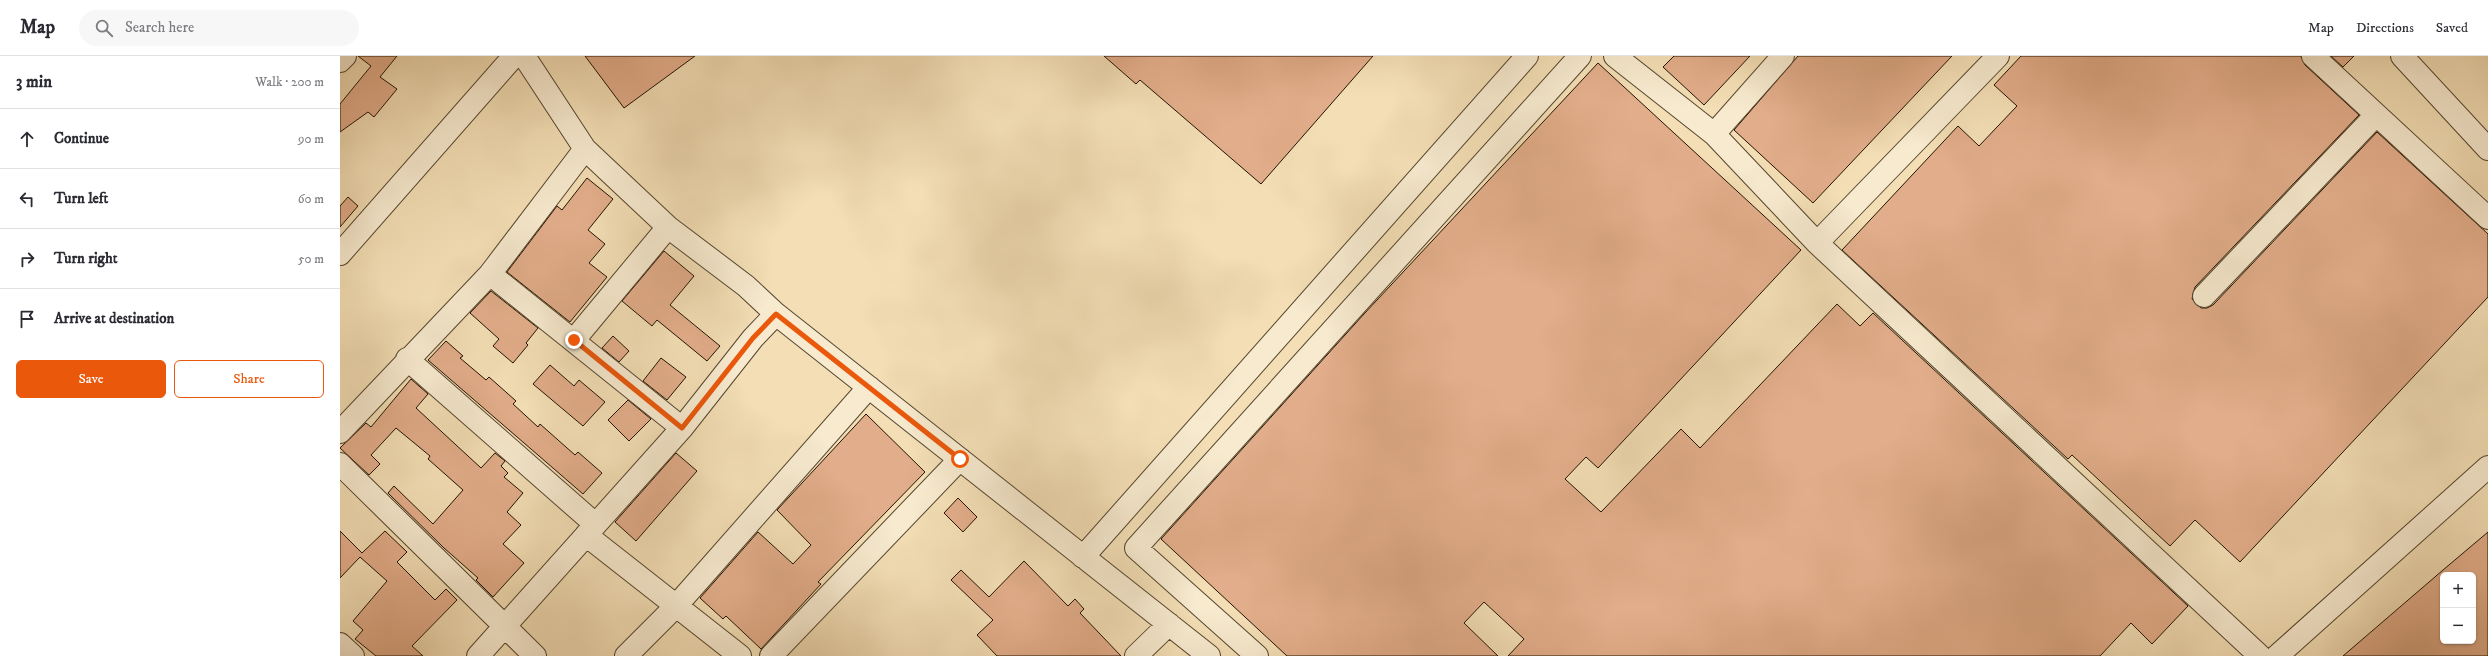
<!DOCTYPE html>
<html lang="en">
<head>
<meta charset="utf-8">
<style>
  body { margin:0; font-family:"IM FELL DW Pica",serif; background:#f7f7f7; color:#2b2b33 }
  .controls { position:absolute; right:12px; bottom:12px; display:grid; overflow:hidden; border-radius:6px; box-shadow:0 1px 3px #0004 }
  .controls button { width:36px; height:36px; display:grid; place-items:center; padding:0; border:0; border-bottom:1px solid #e1e1e2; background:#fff; color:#2b2b33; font:20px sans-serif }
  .stop { position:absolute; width:12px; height:12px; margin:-9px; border:3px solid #ea580c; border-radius:50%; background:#fff }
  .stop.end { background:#ea580c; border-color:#fff; box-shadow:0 1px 4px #0008 }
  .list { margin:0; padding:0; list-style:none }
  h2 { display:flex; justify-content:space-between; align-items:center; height:52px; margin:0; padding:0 16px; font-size:17px }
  h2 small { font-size:13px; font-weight:400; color:#7c7c81 }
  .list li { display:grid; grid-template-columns:26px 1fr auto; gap:12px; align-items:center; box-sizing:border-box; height:60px; padding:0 16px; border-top:1px solid #e1e1e2 }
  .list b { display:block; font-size:15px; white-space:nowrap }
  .list em { font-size:13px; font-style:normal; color:#7c7c81 }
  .actions { display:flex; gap:8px; padding:12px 16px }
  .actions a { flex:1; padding:9px 0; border:1px solid #ea580c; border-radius:6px; text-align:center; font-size:14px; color:#ea580c }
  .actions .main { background:#ea580c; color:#fff }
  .icon { flex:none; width:22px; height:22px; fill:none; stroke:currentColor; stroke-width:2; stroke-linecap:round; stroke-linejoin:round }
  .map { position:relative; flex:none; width:2148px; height:600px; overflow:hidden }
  header { display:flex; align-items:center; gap:24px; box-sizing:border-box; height:56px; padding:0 20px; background:#fff; border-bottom:1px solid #e1e1e2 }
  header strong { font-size:19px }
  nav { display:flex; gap:22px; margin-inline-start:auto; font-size:14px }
  .search { width:280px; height:36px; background:#f7f7f7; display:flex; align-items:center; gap:10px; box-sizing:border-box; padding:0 14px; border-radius:22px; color:#7c7c81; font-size:15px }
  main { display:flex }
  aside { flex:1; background:#fff }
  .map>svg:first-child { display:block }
  .building { fill:#e2ad8a; stroke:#221301; fill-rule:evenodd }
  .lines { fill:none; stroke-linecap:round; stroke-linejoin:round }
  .minor-casing { stroke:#56462e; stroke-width:24 }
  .minor { stroke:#f7eacf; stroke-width:22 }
  .route { stroke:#ea580c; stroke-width:5 }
</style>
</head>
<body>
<header>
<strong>Map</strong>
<div class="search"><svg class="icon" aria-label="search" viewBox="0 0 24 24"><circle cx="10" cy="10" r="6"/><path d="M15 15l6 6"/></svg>Search here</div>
<nav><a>Map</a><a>Directions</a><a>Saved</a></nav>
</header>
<main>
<aside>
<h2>3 min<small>Walk · 200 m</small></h2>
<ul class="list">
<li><svg class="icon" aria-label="ahead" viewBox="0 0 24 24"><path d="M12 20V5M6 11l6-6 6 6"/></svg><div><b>Continue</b></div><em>90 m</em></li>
<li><svg class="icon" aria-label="left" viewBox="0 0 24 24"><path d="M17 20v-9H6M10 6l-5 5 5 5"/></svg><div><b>Turn left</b></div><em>60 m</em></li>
<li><svg class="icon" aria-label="right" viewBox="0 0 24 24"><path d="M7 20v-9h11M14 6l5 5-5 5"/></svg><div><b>Turn right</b></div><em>50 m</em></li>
<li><svg class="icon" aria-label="arrive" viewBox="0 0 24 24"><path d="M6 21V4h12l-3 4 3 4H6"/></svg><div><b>Arrive at destination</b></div></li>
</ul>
<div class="actions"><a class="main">Save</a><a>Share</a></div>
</aside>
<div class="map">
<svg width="2148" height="600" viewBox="0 0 2148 600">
  <rect width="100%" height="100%" fill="#f3deb5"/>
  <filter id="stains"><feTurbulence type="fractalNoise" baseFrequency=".005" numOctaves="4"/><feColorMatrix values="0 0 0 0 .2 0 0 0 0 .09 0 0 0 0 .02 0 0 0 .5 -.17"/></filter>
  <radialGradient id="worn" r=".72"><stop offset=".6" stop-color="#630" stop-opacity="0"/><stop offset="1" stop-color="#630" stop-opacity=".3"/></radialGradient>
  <path class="building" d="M18,0H57L40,21L57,33L34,61L28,56L0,76V48L31,10Z
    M245,0H355L284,52Z
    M764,0H1033L921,128L800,24L796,28Z
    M1334,0H1410L1364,49L1323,11Z
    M1458,0H1612L1473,147L1394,74Z
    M1681,0H1961L1965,9L2019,59L1855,231L1852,243L1861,252H1867L1873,249L2037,76L2148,178V241L1900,506L1855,464L1830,490L1732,399L1728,403L1502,194L1618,70L1639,90L1677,50L1654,29Z
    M1991,0H2014L2003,11Z
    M1258,7L1461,194L1258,412L1246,401L1225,423L1261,456L1341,373L1360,392L1497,248L1520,270L1533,257L1848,550L1812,588L1791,567L1760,600H1168L1184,583L1144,546L1124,567L1158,600H947L821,483L1024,258Z
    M247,122L273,143L248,174L265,188L249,207L267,221L230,266L167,216L217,150L222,154Z
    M8,141L18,150L0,171V150Z
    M324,195L354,220L330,249L380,290L367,305L317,264L312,270L282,245Z
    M151,235L198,272L186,287L188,289L173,307L153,290L159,283L130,257Z
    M273,280L289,295L279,306L262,292Z
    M106,285L123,300L120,302L146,324L149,321L176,345L173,348L198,371L200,368L235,399L238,396L262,417L243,438L88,304Z
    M321,302L346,321L327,344L303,325Z
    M210,309L234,330L239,324L265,346L243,370L193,328Z
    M71,323L88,338L76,352L141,412L155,397L165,405L161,410L168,417L164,421L183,437L167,456L181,469L163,488L184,507L153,541L136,524L138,522L104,492L48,437L54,430L93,468L123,434L88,403L90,400L56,372L31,399L40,408L29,419L0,392L26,367L31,371Z
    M288,344L311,363L289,385L268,364Z
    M526,358L585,416L478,526L481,528L421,593L386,560L383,563L360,542L418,476L453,508L471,489L437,454Z
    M336,397L357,415L296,485L275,466Z
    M618,442L637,461L623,476L604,457Z
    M0,475L22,497L45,475L67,496L57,506L95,544L106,533L117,544L72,590L83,600H36L15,583L23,574L13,565L47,525L20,501L0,522Z
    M2148,476V600H2003L2103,514ZM2103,519H2133V585H2103Z
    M684,505L728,550L735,543L744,553L740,557L781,600H657L637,579L653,564L611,524L621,514L649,541Z"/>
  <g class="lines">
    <defs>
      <path id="minor" d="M184,0L245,93L328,171L406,230L436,258L869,600
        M1275,0L1374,78L1477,187L1920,600
        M1973,0L2148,162
        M2062,0L2148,93
        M0,5L5,0
        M1374,78L1443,0
        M1477,187L1658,0
        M0,198L174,0
        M150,218L342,372
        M1864,240L2036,59
        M234,284L328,171
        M67,303L255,468
        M0,376L150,218L245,93
        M0,408L195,600
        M246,479L400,600
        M743,501L1187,0
        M0,588L13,600
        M138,600L342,372L413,282L436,258
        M286,600L336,550L529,331
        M431,600L620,403
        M796,600L829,568
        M917,600L796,492L1240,0
        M1937,600L2148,411"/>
    </defs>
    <use href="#minor" class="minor-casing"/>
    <use href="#minor" class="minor"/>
  </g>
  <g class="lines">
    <path class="route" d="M234,284L342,372L413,282L436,258L620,403"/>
  </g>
  <rect width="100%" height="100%" filter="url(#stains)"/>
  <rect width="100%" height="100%" fill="url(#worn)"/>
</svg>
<div class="controls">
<button>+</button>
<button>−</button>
</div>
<div class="stop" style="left:620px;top:403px"></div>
<div class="stop end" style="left:234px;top:284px"></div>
</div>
</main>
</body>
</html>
